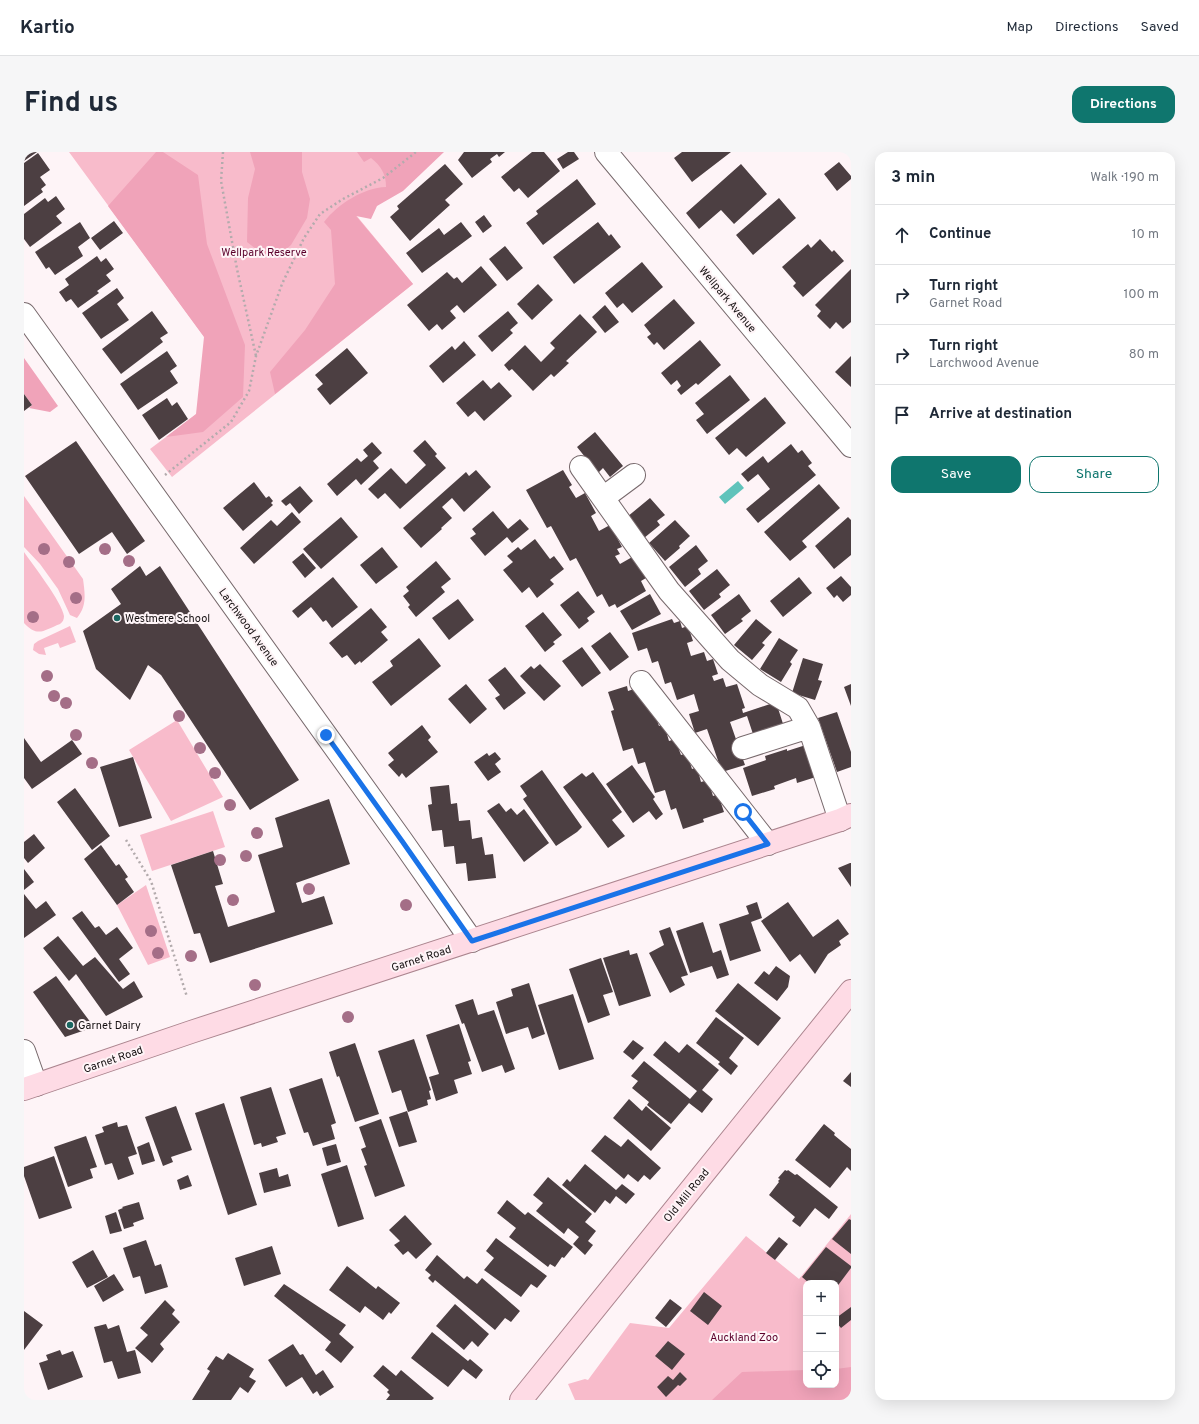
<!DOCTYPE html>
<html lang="en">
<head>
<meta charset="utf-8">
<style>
  body { margin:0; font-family:Overpass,sans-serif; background:#f6f6f7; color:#1f2937 }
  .controls { position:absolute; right:12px; bottom:12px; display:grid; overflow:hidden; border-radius:8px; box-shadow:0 4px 16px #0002 }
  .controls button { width:36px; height:36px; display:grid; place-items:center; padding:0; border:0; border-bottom:1px solid #e0e1e3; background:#fff; color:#1f2937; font:20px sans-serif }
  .stop { position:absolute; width:12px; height:12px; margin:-9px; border:3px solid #1a73e8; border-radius:50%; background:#fff }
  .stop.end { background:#1a73e8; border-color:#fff; box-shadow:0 1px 4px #0008 }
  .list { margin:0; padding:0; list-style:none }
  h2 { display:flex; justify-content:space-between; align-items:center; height:52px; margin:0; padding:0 16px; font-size:17px }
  h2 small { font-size:13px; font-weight:400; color:#747a83 }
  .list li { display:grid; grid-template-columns:26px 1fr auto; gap:12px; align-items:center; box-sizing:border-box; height:60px; padding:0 16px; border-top:1px solid #e0e1e3 }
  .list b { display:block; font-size:15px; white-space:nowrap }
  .list p { margin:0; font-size:13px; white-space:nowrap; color:#747a83 }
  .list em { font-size:13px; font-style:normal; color:#747a83 }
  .actions { display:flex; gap:8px; padding:12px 16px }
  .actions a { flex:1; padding:9px 0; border:1px solid #0f766e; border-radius:12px; text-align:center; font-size:14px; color:#0f766e }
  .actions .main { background:#0f766e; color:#fff }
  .icon { flex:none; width:22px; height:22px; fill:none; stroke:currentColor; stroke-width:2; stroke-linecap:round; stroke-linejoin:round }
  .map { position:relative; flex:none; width:827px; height:1248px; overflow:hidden; border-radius:12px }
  header { display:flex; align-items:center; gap:24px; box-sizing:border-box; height:56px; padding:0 20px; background:#fff; border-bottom:1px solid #e0e1e3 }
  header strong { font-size:19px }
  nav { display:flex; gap:22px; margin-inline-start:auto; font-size:14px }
  .intro { display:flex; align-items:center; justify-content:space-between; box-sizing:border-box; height:96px; padding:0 24px }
  h1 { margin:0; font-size:28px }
  .button { padding:10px 18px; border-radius:12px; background:#0f766e; color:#fff; font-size:14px; font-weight:700 }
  main { display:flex; gap:24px; padding:0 24px }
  aside { flex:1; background:#fff; border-radius:12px; box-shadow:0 4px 16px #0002 }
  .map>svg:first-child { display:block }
  .green { fill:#f8bbcb; fill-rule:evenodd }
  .forest { fill:#f0a3b9 }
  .water { fill:#60c3bb }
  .building { fill:#4c3f42 }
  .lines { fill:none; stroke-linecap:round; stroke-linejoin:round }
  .minor-casing { stroke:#77696c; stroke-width:24 }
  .major-casing { stroke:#ac858f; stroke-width:24 }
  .path { stroke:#b3abad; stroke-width:2.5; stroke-dasharray:2 3; stroke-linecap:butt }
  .minor { stroke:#fff; stroke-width:22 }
  .major { stroke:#fedbe5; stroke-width:22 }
  .tree { fill:#a46e87 }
  .route { stroke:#1a73e8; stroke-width:5 }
  .poi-dot { fill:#1a6761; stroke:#fef4f7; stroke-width:1.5 }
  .labels { text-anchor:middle; stroke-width:4; stroke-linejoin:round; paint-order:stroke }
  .park-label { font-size:11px; fill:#5b002b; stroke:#fef4f7 }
  .street-label { font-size:11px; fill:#161112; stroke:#fef4f7 }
  .poi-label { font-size:11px; fill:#161112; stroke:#fef4f7; text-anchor:start }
</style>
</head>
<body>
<header>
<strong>Kartio</strong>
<nav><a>Map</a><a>Directions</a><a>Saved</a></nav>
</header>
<div class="intro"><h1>Find us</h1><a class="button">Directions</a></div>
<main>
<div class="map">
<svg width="827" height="1248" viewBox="0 0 827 1248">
  <rect width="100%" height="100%" fill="#fef4f7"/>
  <path class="green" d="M45,0H408L332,63L389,132L148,325L126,297L214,231Z
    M0,344L59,427C61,442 63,454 53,466L46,463L34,437L16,412L0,395Z
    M0,400C9,413 38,450 40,464C40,467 39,470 36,472C20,478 14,486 0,471Z
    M46,474L52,490L36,496L34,491L20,496L22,503L15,502L9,498L10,492L14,489Z
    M153,568L199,645L147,669L105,598Z
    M189,659L201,695L128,719L116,683Z
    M122,733L146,805L124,813L93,753Z
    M827,1062V1248H551L544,1232L561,1227L564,1228L606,1171L645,1176L722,1084L775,1127ZM782,1131H812V1233H782Z"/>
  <path class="forest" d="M132,0H139L174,23L183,92L221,193L219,245L179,280L142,285L172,262L180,185L84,54Z
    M226,0H278V20L286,47L283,66L267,93L253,105L237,101L223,90L224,46L231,17Z
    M333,0H420L379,39L353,54L347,67L332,64L389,132L251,242L246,220L281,178L311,132L307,78L300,70C314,52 339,36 362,35C362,22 357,14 347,6L340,10Z
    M0,206L34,254L26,260L5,256L8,253L0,242Z
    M827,1215V1248H688L718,1220L782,1218V1233H812V1217Z"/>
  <path class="water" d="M714,329L720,336L701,352L695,345Z"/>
  <path class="building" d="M0,0H13L0,9Z
    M440,0H481L475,5L473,2L466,7L468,10L448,26L434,8Z
    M508,0H520L536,19L504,46L495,36L490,40L477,25Z
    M544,0H550L555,7L539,17L533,7Z
    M658,0H707L668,30L650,6Z
    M14,1L26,18L16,25L22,33L17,37L19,40L0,54V11Z
    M815,10L827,24V27L813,39L800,22Z
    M421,12L439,32L421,48L426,53L386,89L366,65L375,57L373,54Z
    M717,12L743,42L710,72L697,58L675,77L662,61Z
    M553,27L572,52L519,93L502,71L514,62L512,59Z
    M32,44L41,57L32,64L38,71L6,95L0,87V62L21,46L24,50Z
    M755,46L772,66L729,103L712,83Z
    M460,63L468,74L459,81L451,70Z
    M90,69L99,81L76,98L67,86Z
    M56,70L66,86L54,95L59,104L31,123L25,115L22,117L11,100Z
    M437,70L448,84L398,121L382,101L415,76L420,83Z
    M574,70L585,84L587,82L597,95L550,132L529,105Z
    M796,87L808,100L810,98L820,109L779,145L769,134L772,131L758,115L784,92L787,96Z
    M481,94L499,116L483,129L465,107Z
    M73,104L77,110L82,106L90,117L82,123L87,129L73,139L75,141L54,156L47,147L42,150L35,140L45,133L41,127Z
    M618,110L639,135L608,161L599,151L593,156L581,141Z
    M457,114L473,133L440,161L433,153L426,159L432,166L418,178L413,172L405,179L383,153L423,120L430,127L433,125L438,131Z
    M827,117V170L819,177L812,170L806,177L793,164L797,159L791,153Z
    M514,132L529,148L508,168L493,152Z
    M93,136L100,146L93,152L105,168L77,187L58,161Z
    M650,147L671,171L640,198L633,190L630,193L623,185L627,182L620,173Z
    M581,153L595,170L581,181L568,165Z
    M128,159L144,181L136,186L139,190L97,222L78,197Z
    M484,159L494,171L486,178L489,181L468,200L454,184Z
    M556,162L573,180L542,209L545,211L530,225L527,222L509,239L488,217L485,219L480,213L501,193L517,210L531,196L526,191Z
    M676,188L697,213L674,233L672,231L657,243L653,238L657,234L653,228L647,233L637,221Z
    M440,189L452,203L419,231L405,214L428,194L431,198Z
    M323,196L344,221L306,253L293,237L299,232L291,223Z
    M143,199L153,214L146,219L154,231L114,258L96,232Z
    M827,204V235L811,220Z
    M706,223L726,248L683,282L672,268L680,262L671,251Z
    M459,228L467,237L475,230L488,244L460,269L451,259L444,265L432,251Z
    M0,242L8,253L0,259Z
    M741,245L762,271L722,305L713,296L705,303L691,286Z
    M143,246L148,254L153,250L164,267L135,288L118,263Z
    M571,280L599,314L586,325L579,316L574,321L553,295Z
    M401,288L413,302L411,304L422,316L376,357L361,341L354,347L344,337L367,316L382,332L402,313L389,299Z
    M52,289L121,389L103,402L88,380L55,402L1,324Z
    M348,290L358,301L349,309L355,316L337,333L332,327L313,344L303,332L333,306L337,310L344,304L339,298Z
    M767,292L774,301L778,298L788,311L784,314L792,323L734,371L722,357L746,337L734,322L724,330L717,322L739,304L744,311Z
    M452,318L467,335L440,360L428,346L418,355L428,366L417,376L418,377L397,396L379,376L442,320L445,324Z
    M539,318L548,333L545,335L552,346L561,341L572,361L567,364L575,379L586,373L598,395L593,397L596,402L591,404L596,412L610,404L622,426L617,429L622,439L593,456L591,452L585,455L578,442L573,445L552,406L546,409L527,374L523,376L502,338Z
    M230,330L242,346L245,344L249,349L247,351L249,353L219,379L199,356Z
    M795,332L816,356L778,389L783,395L766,409L740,380Z
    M276,334L289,349L275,362L266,351L262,354L257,349Z
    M626,346L641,363L633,369L636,373L620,386L603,365Z
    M469,359L484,377L496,367L505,377L488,391L483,385L461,404L446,386L452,382L448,377Z
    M268,360L277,370L230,412L216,396L247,368L253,374Z
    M317,365L334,385L297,417L279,397Z
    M824,365L827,368V403L810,417L791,394Z
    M651,368L666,384L655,394L656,396L641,409L625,391Z
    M511,387L526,407L530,404L540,417L526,428L530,432L513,446L505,435L498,441L479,418L489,410L483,404L494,395L497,398Z
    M672,393L684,409L674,417L677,422L661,435L645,415Z
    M358,395L374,415L352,432L336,413Z
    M279,401L292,416L281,426L268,410Z
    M412,409L427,427L417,435L421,440L392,465L384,455L386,453L379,444L385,439L382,435Z
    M116,414L122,424L136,414L275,628L226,658L137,523L124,513L106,548L72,517L59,479L97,452L87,437Z
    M693,417L706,433L695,442L697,445L680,458L665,439Z
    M817,424L827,435V443L819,450L813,443L810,446L802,436Z
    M309,425L334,455L308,476L302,468L299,470L287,455L274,466L268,459Z
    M775,425L788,441L759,465L746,449Z
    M554,439L571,460L563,466L565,469L555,477L536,453Z
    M626,442L637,462L608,478L596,459Z
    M715,442L727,459L717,467L719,469L701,482L687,463Z
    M434,447L450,468L425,488L408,466Z
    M347,456L363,475L357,480L364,488L337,511L336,509L331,513L323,503L318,506L305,491Z
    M519,460L538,483L529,490L531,492L521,500L501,474Z
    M648,467L650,471L656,469L658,476L664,474L669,489L663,491L667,504L680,500L683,509L689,507L694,522L688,524L690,529L699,526L702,535L713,532L721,556L718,557L719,561L752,550L761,578L731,588L723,564L706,570L721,613L698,620L683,577L671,581L665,562L675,559L670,542L653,548L647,530L641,532L634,509L628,511L623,496L614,499L608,481Z
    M732,467L748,480L738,491L741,493L728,508L710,493Z
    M586,480L605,505L586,519L567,494Z
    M395,486L417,514L367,554L348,530L369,514L366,509Z
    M755,486L774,498L766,510L768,512L757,530L736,517Z
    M558,495L577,521L558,535L538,509Z
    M779,506L799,512L794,528L798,529L791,548L768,541Z
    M516,512L537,534L520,549L496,524L507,514L510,517Z
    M481,515L502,541L480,558L471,546L476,543L464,528Z
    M442,532L463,557L446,572L424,547Z
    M827,532V554L820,535Z
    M603,534L604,539L619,534L630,559L635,574L640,572L645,589L651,587L657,603L663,601L668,617L673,615L677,630L684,628L689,644L694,642L700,660L679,667L680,670L659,677L652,656L647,658L641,638L631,641L621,610L614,612L609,596L599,599L587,559L590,558L584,540Z
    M813,560L827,600V615L813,620L794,566Z
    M398,573L407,585L404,588L414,600L382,626L378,621L375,625L364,613L370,608L364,601Z
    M0,586L17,610L48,588L58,602L8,637L0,626Z
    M785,592L795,624L773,631L772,626L750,634L751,637L728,644L719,616L742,608L741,604L763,597V599Z
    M471,600L477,607L471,612L477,620L464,629L450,610L463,601L465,604Z
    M109,605L128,666L95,675L76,615Z
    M608,613L631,645L629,647L639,662L632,668L625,659L609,671L582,632Z
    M518,618L558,675L553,680L532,694L499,647L503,644L496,634Z
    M569,620L598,660L588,668L601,684L584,696L539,635L558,621L562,625Z
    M425,633L427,652L433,651L435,669L446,668L448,687L458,685L461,703L469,702L472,726L444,729L442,711L432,712L430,694L420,695L418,678L408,679L404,653L408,652L406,635Z
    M51,636L86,684L68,698L33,650Z
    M305,647L326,712L272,731L278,751L300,744L309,772L186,811L176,781L170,782L147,713L189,699L199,732L191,734L204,775L251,760L234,703L259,695L251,666Z
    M475,651L482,660L487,656L493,663L500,657L525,691L500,710L463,659Z
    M10,682L21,696L4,711L0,706V690Z
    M77,693L92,714L95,712L104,725L101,727L110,740L93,753L60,707Z
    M826,711H827V735L814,716Z
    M0,717L10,730L0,738Z
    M0,742L12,757L22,749L32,763L0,786Z
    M733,750L738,766L727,770L737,799L706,809L695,772L725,762L722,754Z
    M764,750L789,785L814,767L825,782L815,789L817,793L804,802L791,822L776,802L766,810L737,769Z
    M58,759L71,776L75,774L82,783L93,775L109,796L95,807L106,822L95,830L48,766Z
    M679,770L689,801L697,798L705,823L693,827L688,814L666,821L652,779Z
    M646,775L664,823L657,825L661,833L646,841L625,801L640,793L635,779Z
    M34,784L59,814L71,805L99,837L110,829L119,845L82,864L52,822L45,829L19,796Z
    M605,798L606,803L613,801L627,844L595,854L579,806Z
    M577,806L589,840L579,843L586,863L564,871L545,817Z
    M752,814L766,824L764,835L753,849L730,831L740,819L745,823Z
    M32,824L70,875L41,885L9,840Z
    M505,831L521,882L508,887L504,875L482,882L472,850L489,844L487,837Z
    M714,831L757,866L734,894L691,859Z
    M549,842L570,907L535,918L514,853Z
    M449,847L454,863L470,858L491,917L481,921L478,913L458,920L440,871L438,872L431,853Z
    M692,865L720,886L705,906L714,914L707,923L694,912L696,910L672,891Z
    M435,872L447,909L444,910L448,922L430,928L434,941L412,949L405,925L415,922L402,883Z
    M390,887L407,938L405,939L407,947L403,948L404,953L384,960L377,938L368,941L354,899Z
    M609,888L620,896L609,908L599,900Z
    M641,889L655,901L663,892L695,918L678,938L689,947L678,961L665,951L647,972L623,953L625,950L608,936L614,929L607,924L620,909L666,947L673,939L629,903Z
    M331,891L355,962L331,970L315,924L313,925L305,900Z
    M827,920V935L819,929Z
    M298,926L312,971L307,973L311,987L289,994L284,980L280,981L265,937Z
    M247,935L262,982L252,985L254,990L238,995L237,991L230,993L216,945Z
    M605,947L618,959L622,954L647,976L627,999L589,966Z
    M200,951L233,1053L204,1063L171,961Z
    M152,954L168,998L147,1005L149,1010L139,1014L121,965Z
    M383,959L393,990L375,995L365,965Z
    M357,967L381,1034L351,1045L340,1014L343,1013L337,997L342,995L335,975Z
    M93,970L94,975L103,973L113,1002L104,1005L110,1022L94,1028L88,1011L81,1013L71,983L80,980L78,975Z
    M800,972L811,981L810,983L827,997V1019L823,1015L806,1036L771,1008Z
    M581,983L597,995L604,987L637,1016L626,1028L620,1023L614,1030L604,1022L600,1027L567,999Z
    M62,984L73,1015L66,1017L69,1026L44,1035L30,995Z
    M125,990L131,1009L118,1013L113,995Z
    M312,992L317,1010L303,1014L298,996Z
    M30,1004L48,1056L15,1067L0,1024V1015Z
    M561,1012L592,1038L598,1032L611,1042L602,1052L592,1044L586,1052L581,1048L571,1061L538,1033L543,1027L546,1030Z
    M323,1013L340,1067L314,1075L297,1022Z
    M253,1016L255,1025L264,1022L267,1034L240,1041L235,1021Z
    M761,1018L763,1019L764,1018L771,1023L773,1022L814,1055L805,1067L791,1056L776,1075L768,1069L771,1065L745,1043L755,1030L754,1029L756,1027L754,1026Z
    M164,1023L168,1034L156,1038L153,1028Z
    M524,1025L568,1062L561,1070L572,1079L564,1089L569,1093L561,1103L549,1092L555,1085L544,1076L540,1082L512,1059L519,1051L509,1043Z
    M483,1048L501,1063L504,1060L549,1095L540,1106L538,1105L531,1115L526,1112L524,1115L485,1085L492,1076L473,1061Z
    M115,1050L120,1067L109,1071L110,1074L100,1077L94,1058L99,1056L98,1055Z
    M92,1060L98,1079L86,1082L81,1064Z
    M381,1063L408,1092L392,1107L384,1099L379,1103L370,1093L376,1089L365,1078Z
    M825,1067L827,1068V1102L808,1087Z
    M755,1085L764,1092L751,1108L742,1101Z
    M472,1086L523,1124L513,1136L507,1132L497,1145L460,1118L470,1106L462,1099Z
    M122,1088L131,1114L137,1112L144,1135L121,1142L116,1124L109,1126L99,1096Z
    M248,1094L257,1122L220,1134L211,1106Z
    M802,1095L827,1114V1116L812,1136V1131H785L778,1125Z
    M69,1098L84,1125L63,1136L48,1110Z
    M413,1103L440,1127L443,1124L453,1132L458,1126L496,1159L487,1170L481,1166L471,1178L411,1128L409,1131L404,1126L407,1123L401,1118Z
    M323,1114L352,1137L354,1134L376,1151L367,1162L365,1160L359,1168L341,1154L336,1161L305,1138Z
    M90,1122L100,1138L79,1150L70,1134Z
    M260,1132L322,1173L315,1182L330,1195L317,1211L301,1198L307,1190L250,1144Z
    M680,1140L698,1154L684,1173L666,1159Z
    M646,1147L658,1156L642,1175L631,1166Z
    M141,1148L151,1158L148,1162L156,1170L136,1192L140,1197L128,1211L111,1196L124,1183L116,1176Z
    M431,1152L465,1182L454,1195L448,1189L440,1198L412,1174Z
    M827,1155V1168L817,1176L812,1170V1166Z
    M0,1159L19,1173L0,1198Z
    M82,1172L84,1177L95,1173L103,1200L111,1198L117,1221L94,1227L88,1209L80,1211L70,1175Z
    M408,1180L444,1209L446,1207L459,1218L452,1227L439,1217L424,1235L387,1206Z
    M644,1189L661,1202L648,1218L631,1204Z
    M269,1192L276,1203L279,1202L292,1223L299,1218L310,1235L296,1244L293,1239L289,1242L278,1225L262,1235L244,1208Z
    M36,1198L38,1203L49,1199L59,1225L24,1238L15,1211L24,1208L22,1203Z
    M204,1201L230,1217L225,1225L232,1229L224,1241L216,1235L207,1248H168L186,1219L183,1217L192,1204L199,1208Z
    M359,1213L372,1224L377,1218L410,1246L408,1248H362L366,1243L363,1240L365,1238L349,1224Z
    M656,1220L663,1227L656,1234L654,1233L642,1245L633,1235L644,1224L649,1228Z"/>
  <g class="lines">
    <defs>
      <path id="minor" d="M582,0L827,294
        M0,162L378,689L448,789
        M557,315L645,439L706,508L736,533L774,556L785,575L816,668
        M579,346L610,323
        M617,530L744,692
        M719,596L785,575
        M0,899L12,933"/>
      <path id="major" d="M0,937L167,880L816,668L827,663
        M497,1248L827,839"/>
    </defs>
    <use href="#minor" class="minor-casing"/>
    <use href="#major" class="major-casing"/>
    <path class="path" d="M199,0L197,29L213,117L232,204
      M141,323L207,270L225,239L232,204L258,132L280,86L296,62L319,47L359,26L392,0
      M102,688L127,729L163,845"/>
    <use href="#minor" class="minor"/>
    <use href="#major" class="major"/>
  </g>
  <g class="tree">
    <circle cx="20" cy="397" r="6"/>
    <circle cx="81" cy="397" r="6"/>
    <circle cx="105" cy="409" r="6"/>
    <circle cx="45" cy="410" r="6"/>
    <circle cx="52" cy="446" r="6"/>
    <circle cx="9" cy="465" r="6"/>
    <circle cx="23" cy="524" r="6"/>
    <circle cx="30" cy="544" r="6"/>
    <circle cx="42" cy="551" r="6"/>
    <circle cx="155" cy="564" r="6"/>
    <circle cx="52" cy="583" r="6"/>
    <circle cx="176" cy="596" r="6"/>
    <circle cx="68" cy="611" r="6"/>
    <circle cx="191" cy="621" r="6"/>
    <circle cx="206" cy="653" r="6"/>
    <circle cx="233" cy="681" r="6"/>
    <circle cx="222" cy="704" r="6"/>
    <circle cx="196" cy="708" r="6"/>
    <circle cx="285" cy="737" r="6"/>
    <circle cx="209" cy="748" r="6"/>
    <circle cx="382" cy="753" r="6"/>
    <circle cx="127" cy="779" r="6"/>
    <circle cx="134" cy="801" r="6"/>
    <circle cx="167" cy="804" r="6"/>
    <circle cx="231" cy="833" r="6"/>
    <circle cx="324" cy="865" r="6"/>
  </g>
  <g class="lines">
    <path class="route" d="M302,583L378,689L448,789L744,692L719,660"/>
  </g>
  <g class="poi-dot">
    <circle cx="93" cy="466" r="4"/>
    <circle cx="46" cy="873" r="4"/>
  </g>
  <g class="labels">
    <g class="park-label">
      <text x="240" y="104">Wellpark Reserve</text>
      <text x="720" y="1189">Auckland Zoo</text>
    </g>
    <g class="street-label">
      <text transform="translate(704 147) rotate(50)" y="4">Wellpark Avenue</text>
      <text transform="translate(225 475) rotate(54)" y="4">Larchwood Avenue</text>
      <text transform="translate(397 806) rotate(-18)" y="4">Garnet Road</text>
      <text transform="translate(89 907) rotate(-19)" y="4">Garnet Road</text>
      <text transform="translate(662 1043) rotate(-51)" y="4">Old Mill Road</text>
    </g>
    <g class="poi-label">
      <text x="101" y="470">Westmere School</text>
      <text x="54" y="877">Garnet Dairy</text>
    </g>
  </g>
</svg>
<div class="controls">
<button>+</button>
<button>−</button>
<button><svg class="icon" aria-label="locate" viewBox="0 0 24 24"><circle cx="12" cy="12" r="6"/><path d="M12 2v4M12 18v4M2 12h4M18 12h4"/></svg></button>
</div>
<div class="stop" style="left:719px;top:660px"></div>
<div class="stop end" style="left:302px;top:583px"></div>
</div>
<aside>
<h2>3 min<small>Walk · 190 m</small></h2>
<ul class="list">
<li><svg class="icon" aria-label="ahead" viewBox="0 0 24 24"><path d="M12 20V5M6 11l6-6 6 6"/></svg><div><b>Continue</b></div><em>10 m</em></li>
<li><svg class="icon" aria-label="right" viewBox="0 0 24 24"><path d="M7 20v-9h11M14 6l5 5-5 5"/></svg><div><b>Turn right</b><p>Garnet Road</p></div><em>100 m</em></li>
<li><svg class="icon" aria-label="right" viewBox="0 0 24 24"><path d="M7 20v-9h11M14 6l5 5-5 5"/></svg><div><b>Turn right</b><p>Larchwood Avenue</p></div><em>80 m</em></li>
<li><svg class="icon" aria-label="arrive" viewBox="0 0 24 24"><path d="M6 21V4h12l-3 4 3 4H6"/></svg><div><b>Arrive at destination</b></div></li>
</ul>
<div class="actions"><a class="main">Save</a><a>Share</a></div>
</aside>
</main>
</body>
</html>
